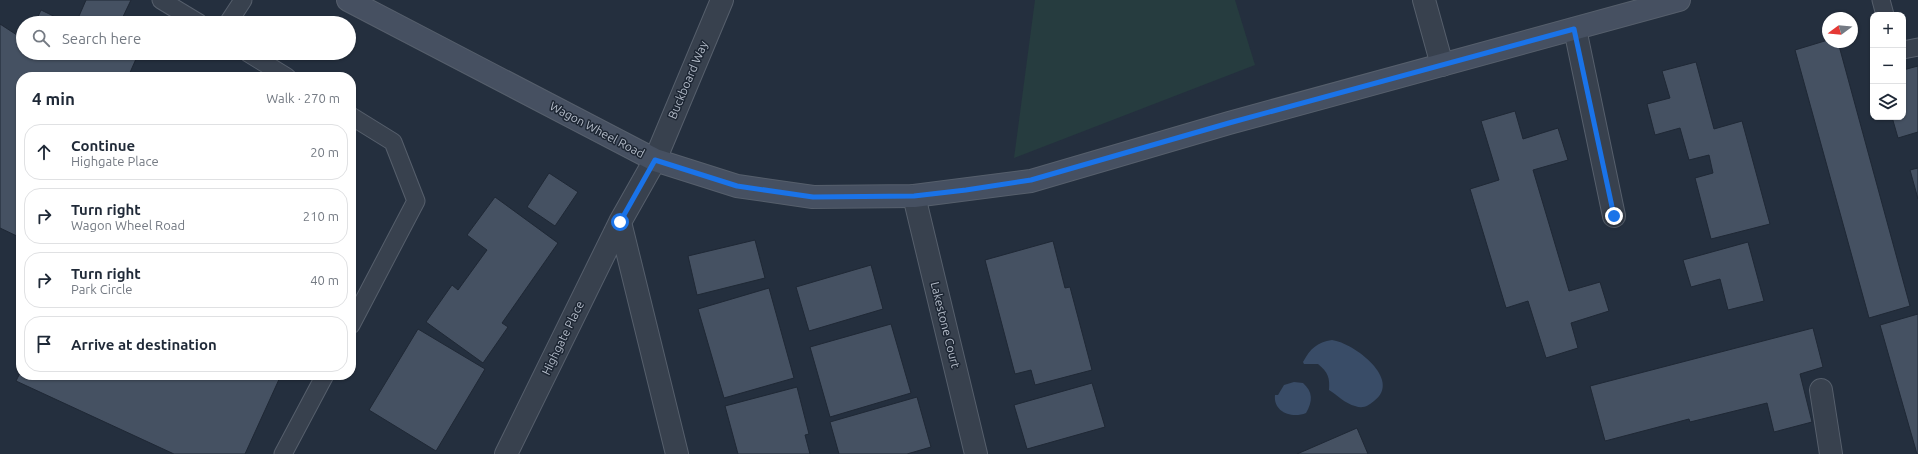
<!DOCTYPE html>
<html lang="en">
<head>
<meta charset="utf-8">
<style>
  body { margin:0; font-family:Ubuntu,sans-serif; background:#f6f6f7; color:#1f2937 }
  .controls { position:absolute; right:12px; top:12px; display:grid; overflow:hidden; border-radius:8px; box-shadow:0 1px 3px #0004 }
  .controls button { width:36px; height:36px; display:grid; place-items:center; padding:0; border:0; border-bottom:1px solid #e0e1e3; background:#fff; color:#1f2937; font:20px sans-serif }
  .compass { position:absolute; left:1822px; top:12px; width:36px; height:36px; border-radius:50%; background:#fff; box-shadow:0 1px 3px #0004; rotate:254deg }
  .stop { position:absolute; width:12px; height:12px; margin:-9px; border:3px solid #1a73e8; border-radius:50%; background:#fff }
  .stop.end { background:#1a73e8; border-color:#fff; box-shadow:0 1px 4px #0008 }
  .list { margin:0; padding:0; list-style:none }
  h2 { display:flex; justify-content:space-between; align-items:center; height:52px; margin:0; padding:0 16px; font-size:17px }
  h2 small { font-size:13px; font-weight:400; color:#747a83 }
  .list li { display:grid; grid-template-columns:26px 1fr auto; gap:12px; align-items:center; box-sizing:border-box; height:56px; margin:0 8px 8px; padding:0 8px; border:1px solid #e0e1e3; border-radius:16px }
  .list b { display:block; font-size:15px; white-space:nowrap }
  .list p { margin:0; font-size:13px; white-space:nowrap; color:#747a83 }
  .list em { font-size:13px; font-style:normal; color:#747a83 }
  .icon { flex:none; width:22px; height:22px; fill:none; stroke:currentColor; stroke-width:2; stroke-linecap:round; stroke-linejoin:round }
  .map { position:relative; flex:none; width:1918px; height:454px; overflow:hidden }
  .search { position:absolute; background:#fff; box-shadow:0 1px 3px #0004; left:16px; top:16px; width:340px; height:44px; display:flex; align-items:center; gap:10px; box-sizing:border-box; padding:0 14px; border-radius:22px; color:#747a83; font-size:15px }
  .panel { position:absolute; background:#fff; box-shadow:0 1px 3px #0004; left:16px; top:72px; width:340px; height:308px; border-radius:16px }
  .map>svg:first-child { display:block }
  .green { fill:#263c3f }
  .water { fill:#394c67 }
  .building { fill:#455162; stroke:#1f2835 }
  .lines { fill:none; stroke-linecap:round; stroke-linejoin:round }
  .lane-casing { stroke:#565f6c; stroke-width:19 }
  .street-casing { stroke:#565f6c; stroke-width:24 }
  .secondary-casing { stroke:#565f6c; stroke-width:24 }
  .lane { stroke:#38414e; stroke-width:17 }
  .street { stroke:#38414e; stroke-width:22 }
  .secondary { stroke:#465061; stroke-width:22 }
  .route { stroke:#1a73e8; stroke-width:5 }
  .labels { text-anchor:middle; stroke-width:3; stroke-linejoin:round; paint-order:stroke }
  .street-label { font-size:12px; fill:#b4bcc9; stroke:#1d2633 }
</style>
</head>
<body>
<div class="map">
<svg width="1918" height="454" viewBox="0 0 1918 454">
  <rect width="100%" height="100%" fill="#242f3e"/>
  <path class="green" d="M1035,0H1235L1255,65L1014,158Z"/>
  <path class="water" d="M1332,340C1354,343 1403,380 1374,401C1368,406 1363,409 1355,406C1346,404 1337,395 1329,390C1330,378 1328,372 1318,364H1304L1303,362C1310,349 1317,342 1332,340Z
    M1294,382L1303,383C1313,392 1313,401 1306,413C1292,419 1273,412 1275,395H1278L1284,385Z"/>
  <path class="building" d="M86,0H131L120,23H76Z
    M41,10L68,23H35Z
    M0,24L23,39V53H121L136,59L128,77H21V238L0,228Z
    M1828,40V42H1838L1910,306L1869,318L1795,50Z
    M1696,62L1714,129L1742,121L1770,224L1711,239L1695,178L1713,173L1709,155L1689,160L1680,128L1655,135L1647,104L1670,98L1662,71Z
    M1918,66V132L1898,138L1892,117H1903V70Z
    M1515,111L1523,139L1558,128L1568,160L1533,170L1569,291L1600,282L1609,311L1571,323L1578,348L1546,358L1528,301L1506,308L1470,189L1499,180L1481,121Z
    M1918,168V199L1910,170Z
    M549,173L578,192L555,226L527,207Z
    M495,197L558,243L502,323L508,327L483,363L426,322L452,285L458,290L487,250L467,235Z
    M755,240L765,278L697,295L688,256Z
    M1053,241L1065,288L1070,287L1092,370L1035,385L1031,370L1015,374L985,260Z
    M1748,242L1764,301L1728,310L1720,279L1691,287L1683,260Z
    M871,265L883,309L809,331L796,287Z
    M769,288L794,378L724,398L698,309Z
    M1918,314V454H1917L1880,325Z
    M891,324L911,393L830,417L810,347Z
    M1813,328L1823,367L1800,374L1812,422L1774,432L1767,403L1690,422L1689,419L1605,441L1590,386Z
    M418,329L485,369L436,451L369,410Z
    M21,371V375H281L245,454H174L16,381Z
    M1092,383L1105,427L1027,449L1014,405Z
    M797,387L809,434L805,435L810,454H738L725,406Z
    M917,397L931,447L907,454H839L830,422Z
    M1357,428L1368,454H1297Z"/>
  <g class="lines">
    <defs>
      <path id="lane" d="M161,0L199,23
        M1881,0L1885,15
        M228,23L243,0
        M1903,50L1918,47
        M248,53L287,77
        M351,116L393,142L416,201L351,325
        M283,454L325,375"/>
      <path id="street" d="M1424,0L1442,65
        M1575,29L1614,216
        M914,196L976,454
        M620,222L677,454
        M1821,390L1831,454
        M506,454L620,222L655,160L722,0"/>
      <path id="secondary" d="M348,0L655,160L737,186L813,197L914,196L1031,181L1229,123L1679,0"/>
    </defs>
    <use href="#lane" class="lane-casing"/>
    <use href="#street" class="street-casing"/>
    <use href="#secondary" class="secondary-casing"/>
    <use href="#lane" class="lane"/>
    <use href="#street" class="street"/>
    <use href="#secondary" class="secondary"/>
  </g>
  <g class="lines">
    <path class="route" d="M620,222L655,160L737,186L813,197L914,196L966,190L1031,180L1229,123L1574,29L1614,216"/>
  </g>
  <g class="labels">
    <g class="street-label">
      <text transform="translate(688 80) rotate(-67)" y="4">Buckboard Way</text>
      <text transform="translate(597 130) rotate(28)" y="4">Wagon Wheel Road</text>
      <text transform="translate(945 325) rotate(76)" y="4">Lakestone Court</text>
      <text transform="translate(563 338) rotate(-64)" y="4">Highgate Place</text>
    </g>
  </g>
</svg>
<div class="controls">
<button>+</button>
<button>−</button>
<button><svg class="icon" aria-label="layers" viewBox="0 0 24 24"><path d="M12 4l9 5-9 5-9-5zM3 14l9 5 9-5"/></svg></button>
</div>
<svg class="compass" viewBox="-18 -18 36 36"><path d="M0-13l5 13h-10z" fill="#e53935"/><path d="M0 13l5-13h-10z" fill="#747a83"/></svg>
<div class="stop" style="left:620px;top:222px"></div>
<div class="stop end" style="left:1614px;top:216px"></div>
<div class="search"><svg class="icon" aria-label="search" viewBox="0 0 24 24"><circle cx="10" cy="10" r="6"/><path d="M15 15l6 6"/></svg>Search here</div>
<section class="panel">
<h2>4 min<small>Walk · 270 m</small></h2>
<ul class="list">
<li><svg class="icon" aria-label="ahead" viewBox="0 0 24 24"><path d="M12 20V5M6 11l6-6 6 6"/></svg><div><b>Continue</b><p>Highgate Place</p></div><em>20 m</em></li>
<li><svg class="icon" aria-label="right" viewBox="0 0 24 24"><path d="M7 20v-9h11M14 6l5 5-5 5"/></svg><div><b>Turn right</b><p>Wagon Wheel Road</p></div><em>210 m</em></li>
<li><svg class="icon" aria-label="right" viewBox="0 0 24 24"><path d="M7 20v-9h11M14 6l5 5-5 5"/></svg><div><b>Turn right</b><p>Park Circle</p></div><em>40 m</em></li>
<li><svg class="icon" aria-label="arrive" viewBox="0 0 24 24"><path d="M6 21V4h12l-3 4 3 4H6"/></svg><div><b>Arrive at destination</b></div></li>
</ul>
</section>
</div>
</body>
</html>
